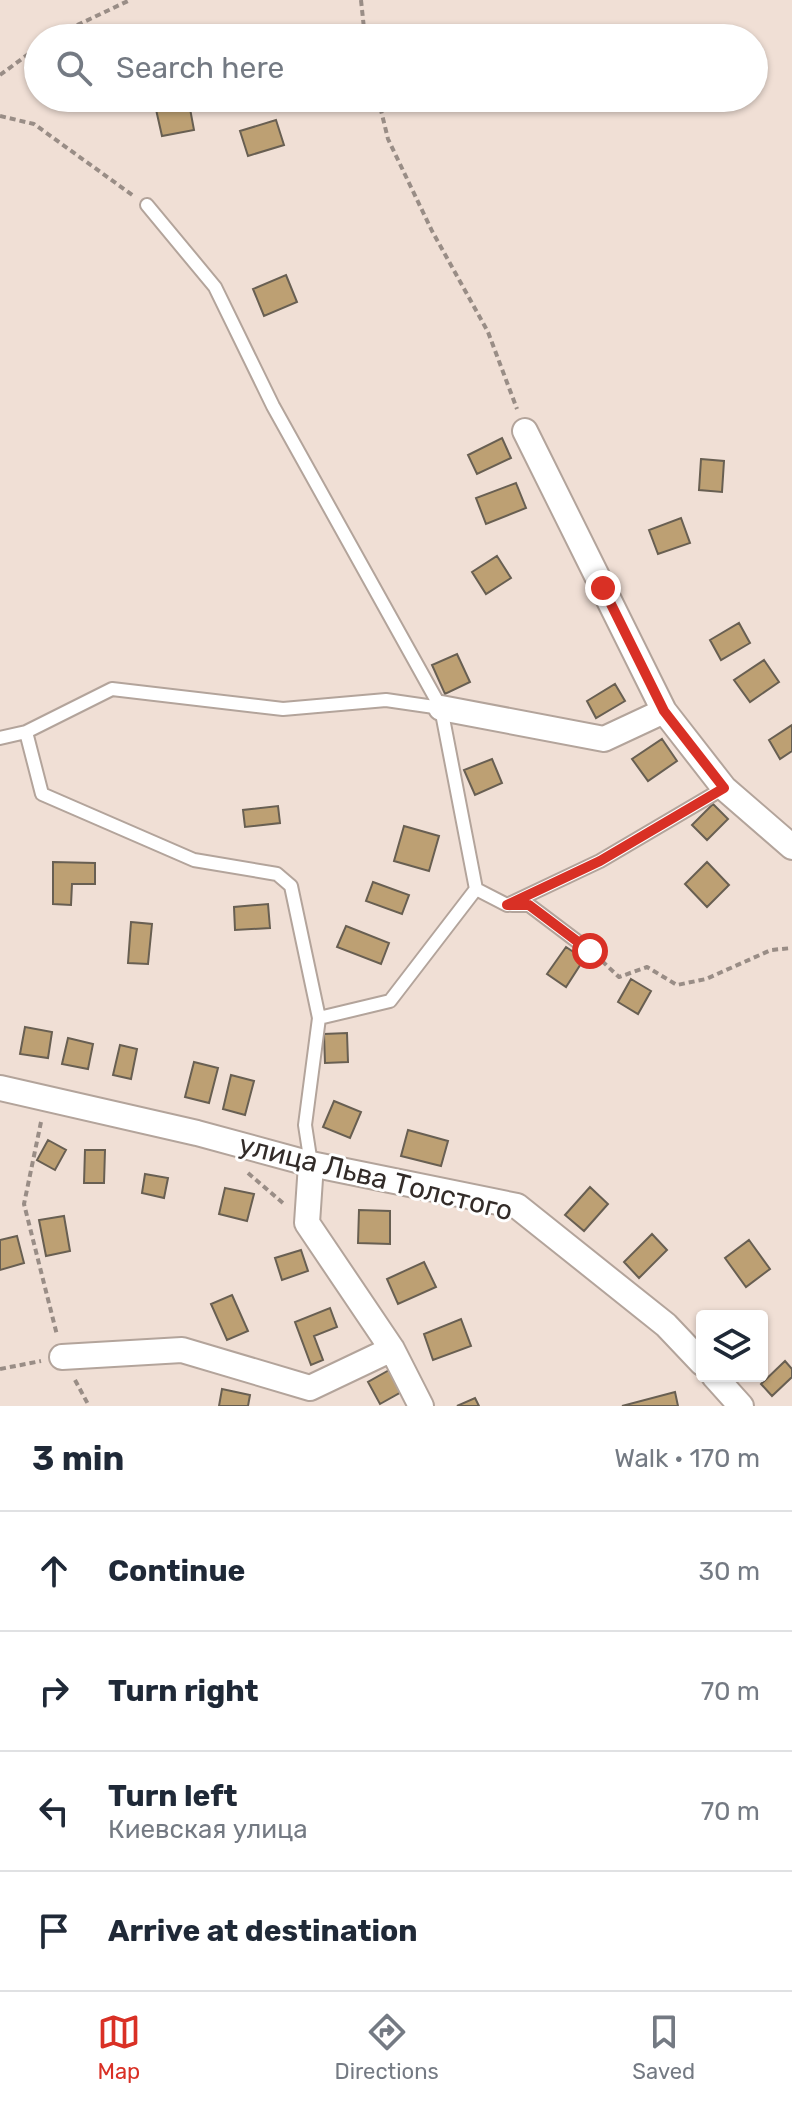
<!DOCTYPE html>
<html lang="en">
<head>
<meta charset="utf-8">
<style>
  body { margin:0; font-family:Rubik,sans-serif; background:#f6f6f7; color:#1f2937 }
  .controls { position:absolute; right:24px; bottom:24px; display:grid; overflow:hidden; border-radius:8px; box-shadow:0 2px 6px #0004 }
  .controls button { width:72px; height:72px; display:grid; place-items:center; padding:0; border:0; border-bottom:2px solid #e0e1e3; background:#fff; color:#1f2937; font:40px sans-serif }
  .stop { position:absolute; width:24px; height:24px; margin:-18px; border:6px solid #d93025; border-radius:50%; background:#fff }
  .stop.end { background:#d93025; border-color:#fff; box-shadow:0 2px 8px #0008 }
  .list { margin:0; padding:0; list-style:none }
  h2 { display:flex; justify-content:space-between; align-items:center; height:104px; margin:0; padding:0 32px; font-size:34px }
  h2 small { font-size:26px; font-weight:400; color:#747a83 }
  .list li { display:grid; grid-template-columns:52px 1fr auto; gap:24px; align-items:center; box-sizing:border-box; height:120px; padding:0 32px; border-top:2px solid #e0e1e3 }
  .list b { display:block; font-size:30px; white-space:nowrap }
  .list p { margin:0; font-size:26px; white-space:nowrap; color:#747a83 }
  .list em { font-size:26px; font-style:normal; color:#747a83 }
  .icon { flex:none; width:44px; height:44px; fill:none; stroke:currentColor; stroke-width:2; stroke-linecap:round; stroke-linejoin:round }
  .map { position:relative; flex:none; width:792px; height:1406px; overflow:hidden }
  .search { position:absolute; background:#fff; box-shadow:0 2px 6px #0004; left:24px; right:24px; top:24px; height:88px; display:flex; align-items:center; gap:20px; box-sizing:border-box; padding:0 28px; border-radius:44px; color:#747a83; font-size:30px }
  .sheet { height:584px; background:#fff }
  nav { display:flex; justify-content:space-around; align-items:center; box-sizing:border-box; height:112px; border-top:2px solid #e0e1e3; background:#fff; font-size:22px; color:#747a83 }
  nav a { display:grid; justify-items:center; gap:4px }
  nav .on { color:#d93025 }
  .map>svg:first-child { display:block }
  .building { fill:#bda073; stroke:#685f52; stroke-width:2 }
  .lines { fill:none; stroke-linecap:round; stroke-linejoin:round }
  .service-casing { stroke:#b3a49b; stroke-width:16 }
  .minor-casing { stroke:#b3a49b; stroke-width:28 }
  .path { stroke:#998d86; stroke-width:4; stroke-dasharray:6 4; stroke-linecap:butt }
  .service { stroke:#fff; stroke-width:12 }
  .minor { stroke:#fff; stroke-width:24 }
  .route { stroke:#d93025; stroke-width:10 }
  .labels { text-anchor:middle; stroke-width:6; stroke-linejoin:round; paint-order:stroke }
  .street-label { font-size:28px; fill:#332c29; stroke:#fff }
</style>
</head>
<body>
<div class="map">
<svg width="792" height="1406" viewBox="0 0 792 1406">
  <rect width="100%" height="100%" fill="#f0dfd5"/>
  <path class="building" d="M188,98L194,130L162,136L155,105Z
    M276,120L284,145L248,156L240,131Z
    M286,275L297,302L264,316L253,289Z
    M502,438L511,458L477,474L468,455Z
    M701,459L724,461L722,492L699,490Z
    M516,483L526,508L486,524L476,498Z
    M681,518L690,543L658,554L649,530Z
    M497,556L511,578L486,594L472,572Z
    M739,623L750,643L721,660L710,640Z
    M457,654L470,682L445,694L432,665Z
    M764,660L779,682L750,702L734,680Z
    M615,684L625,701L596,718L587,701Z
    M792,725V751L780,759L769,740Z
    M662,739L677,761L648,781L632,759Z
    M492,759L502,783L475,795L464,770Z
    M713,804L728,819L707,840L692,825Z
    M278,806L280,823L245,827L243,810Z
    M404,826L439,836L429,871L394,861Z
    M53,862L95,863V884H72L71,905L53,904Z
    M707,862L729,885L707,907L685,884Z
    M373,882L409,895L402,914L366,901Z
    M268,904L270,928L235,930L234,907Z
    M131,922L152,924L148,964L128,963Z
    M346,926L389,943L381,964L337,947Z
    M566,947L584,959L566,987L547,974Z
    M631,979L651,991L638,1014L618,1002Z
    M25,1027L52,1032L48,1058L20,1054Z
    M347,1033L348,1062L325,1063L324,1034Z
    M68,1038L93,1044L88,1069L62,1064Z
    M120,1045L137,1049L131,1079L113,1075Z
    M194,1062L218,1068L209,1103L185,1097Z
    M231,1075L254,1081L245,1115L223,1109Z
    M334,1101L361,1112L350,1138L323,1127Z
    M408,1130L448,1141L441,1166L401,1156Z
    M48,1140L66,1150L55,1170L37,1160Z
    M85,1150H105L104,1183H84Z
    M145,1174L168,1178L164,1198L142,1193Z
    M590,1187L608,1204L584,1231L565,1215Z
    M225,1188L254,1194L247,1221L219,1214Z
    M359,1210L390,1211V1244L358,1243Z
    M64,1216L70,1251L46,1256L39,1220Z
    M652,1234L667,1250L639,1278L624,1262Z
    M17,1236L24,1263L0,1270V1240Z
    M749,1240L770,1269L746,1287L725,1258Z
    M301,1250L308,1271L282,1280L275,1258Z
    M424,1262L436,1287L398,1304L387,1279Z
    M232,1295L248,1331L227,1340L211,1304Z
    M330,1308L337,1327L314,1336L323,1360L311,1365L295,1322Z
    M461,1319L471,1346L433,1360L424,1334Z
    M785,1361L792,1369V1377L772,1396L761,1384Z
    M391,1369L403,1391L380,1404L368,1382Z
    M222,1389L250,1395L248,1406H219Z
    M675,1392L678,1406H622Z
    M475,1398L479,1406H457Z"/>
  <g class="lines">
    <defs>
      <path id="service" d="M147,205L215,287L273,406L441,708L476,889L390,1001L319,1018L305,1125L311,1164
        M26,732L42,794L194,860L277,874L291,886L319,1018
        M0,738L26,732L112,689L283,709L386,700L441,708
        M476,889L507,905L600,861L724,788
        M512,905H529L590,951"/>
      <path id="minor" d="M525,431L664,711L724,788L792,847
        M441,708L604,739L664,711
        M0,1088L197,1133L311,1164L517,1206L666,1325L702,1363
        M311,1164L307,1223L392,1349L421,1406
        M62,1357L182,1350L310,1388L392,1349
        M714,1376L741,1406"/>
    </defs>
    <use href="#service" class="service-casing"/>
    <use href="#minor" class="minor-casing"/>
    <path class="path" d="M361,0L365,38
      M50,38L130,0
      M0,75L38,47
      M378,98L388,139L432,231L488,332L517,409
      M0,116L34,124L135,197
      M602,961L619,977L647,967L677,985L706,979L771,950L792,948
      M41,1122L24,1204L57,1335
      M248,1173L284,1204
      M0,1369L41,1361
      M75,1380L89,1406"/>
    <use href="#service" class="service"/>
    <use href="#minor" class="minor"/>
  </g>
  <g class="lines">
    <path class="route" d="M590,951L529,905H507L600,861L724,788L664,711L603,588"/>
  </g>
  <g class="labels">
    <g class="street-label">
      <text transform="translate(376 1177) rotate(14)" y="10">улица Льва Толстого</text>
    </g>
  </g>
</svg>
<div class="controls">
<button><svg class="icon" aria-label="layers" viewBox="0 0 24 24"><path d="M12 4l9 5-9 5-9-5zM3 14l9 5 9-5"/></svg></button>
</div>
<div class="stop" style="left:590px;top:951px"></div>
<div class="stop end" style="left:603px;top:588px"></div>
<div class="search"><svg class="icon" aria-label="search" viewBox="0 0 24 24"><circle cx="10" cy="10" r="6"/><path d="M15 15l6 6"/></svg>Search here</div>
</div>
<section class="sheet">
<h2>3 min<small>Walk · 170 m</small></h2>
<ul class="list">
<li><svg class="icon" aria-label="ahead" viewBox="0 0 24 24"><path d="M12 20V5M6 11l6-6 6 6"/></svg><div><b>Continue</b></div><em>30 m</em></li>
<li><svg class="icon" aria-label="right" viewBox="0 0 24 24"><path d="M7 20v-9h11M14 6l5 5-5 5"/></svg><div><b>Turn right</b></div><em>70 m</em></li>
<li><svg class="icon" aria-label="left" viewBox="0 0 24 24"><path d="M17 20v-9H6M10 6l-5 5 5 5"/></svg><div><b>Turn left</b><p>Киевская улица</p></div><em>70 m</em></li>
<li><svg class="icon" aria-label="arrive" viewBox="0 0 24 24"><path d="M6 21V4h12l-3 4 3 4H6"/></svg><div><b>Arrive at destination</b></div></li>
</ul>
</section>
<nav>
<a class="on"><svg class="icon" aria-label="map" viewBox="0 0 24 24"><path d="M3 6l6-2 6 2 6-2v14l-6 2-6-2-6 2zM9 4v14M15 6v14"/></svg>Map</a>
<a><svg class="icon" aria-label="directions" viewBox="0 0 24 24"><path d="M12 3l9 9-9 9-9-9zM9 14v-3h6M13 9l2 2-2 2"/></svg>Directions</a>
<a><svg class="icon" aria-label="saved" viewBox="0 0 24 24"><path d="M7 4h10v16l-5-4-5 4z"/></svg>Saved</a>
</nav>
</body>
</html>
